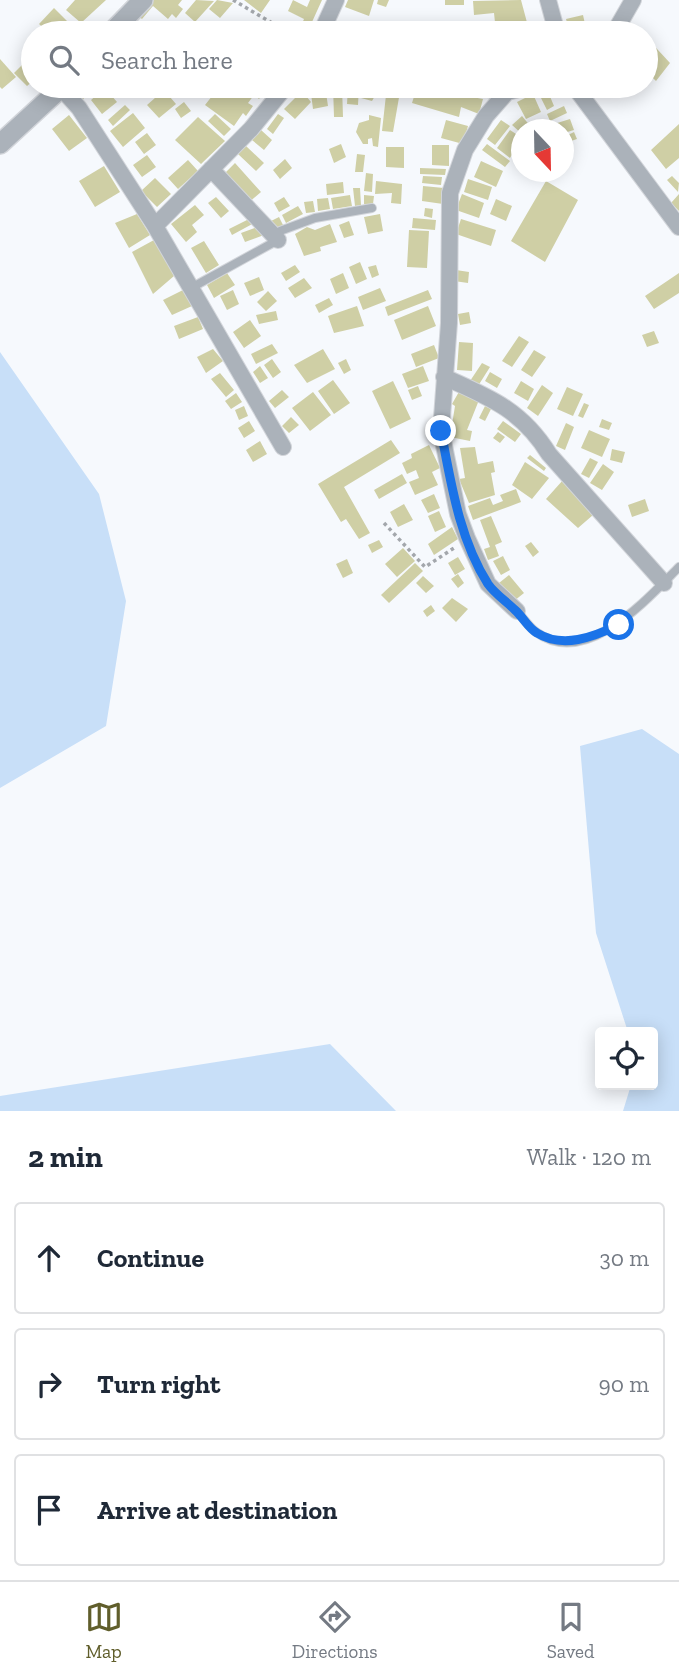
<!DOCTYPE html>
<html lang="en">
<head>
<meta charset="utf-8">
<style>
  body { margin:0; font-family:"Zilla Slab",serif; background:#f6f6f7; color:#1f2937 }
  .controls { position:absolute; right:21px; bottom:21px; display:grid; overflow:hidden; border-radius:7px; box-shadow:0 4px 18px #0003 }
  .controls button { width:63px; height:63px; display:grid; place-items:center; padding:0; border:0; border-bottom:2px solid #e0e1e3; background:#fff; color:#1f2937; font:35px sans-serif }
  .compass { position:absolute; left:511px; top:119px; width:63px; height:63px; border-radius:50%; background:#fff; box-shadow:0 4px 18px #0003; rotate:158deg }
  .stop { position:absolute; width:21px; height:21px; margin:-16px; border:5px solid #1a73e8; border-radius:50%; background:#fff }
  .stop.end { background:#1a73e8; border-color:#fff; box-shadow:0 2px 7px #0008 }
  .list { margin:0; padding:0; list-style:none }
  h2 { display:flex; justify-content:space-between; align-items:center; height:91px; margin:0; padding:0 28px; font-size:30px }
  h2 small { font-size:23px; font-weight:400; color:#747a83 }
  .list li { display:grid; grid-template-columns:46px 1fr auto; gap:21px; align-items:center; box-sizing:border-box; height:112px; margin:0 14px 14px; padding:0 14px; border:2px solid #e0e1e3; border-radius:7px }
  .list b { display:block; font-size:26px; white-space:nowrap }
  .list em { font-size:23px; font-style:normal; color:#747a83 }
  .icon { flex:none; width:38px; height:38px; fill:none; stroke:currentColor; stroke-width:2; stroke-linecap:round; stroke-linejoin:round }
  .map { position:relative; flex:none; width:679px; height:1111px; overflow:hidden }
  .search { position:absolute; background:#fff; box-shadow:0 4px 18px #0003; left:21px; right:21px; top:21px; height:77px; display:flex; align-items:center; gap:18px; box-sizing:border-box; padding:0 24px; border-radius:38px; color:#747a83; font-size:26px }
  .sheet { height:469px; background:#fff }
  nav { display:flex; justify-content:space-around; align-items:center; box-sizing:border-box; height:98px; border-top:2px solid #e0e1e3; background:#fff; font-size:19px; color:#747a83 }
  nav a { display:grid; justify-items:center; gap:4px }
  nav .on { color:#605e2b }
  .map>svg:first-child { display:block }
  .green { fill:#c8dff8 }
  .building { fill:#cfcfa5 }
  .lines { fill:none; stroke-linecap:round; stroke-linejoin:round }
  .service-casing { stroke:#d2d5da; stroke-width:10 }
  .minor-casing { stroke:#d2d5da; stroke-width:18 }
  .tertiary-casing { stroke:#d2d5da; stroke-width:22 }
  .path { stroke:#a3a7ac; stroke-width:3.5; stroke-dasharray:3.5 3.5; stroke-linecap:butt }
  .service { stroke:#abb2ba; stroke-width:8 }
  .minor { stroke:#abb2ba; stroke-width:16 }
  .tertiary { stroke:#abb2ba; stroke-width:19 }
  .route { stroke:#1a73e8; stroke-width:9 }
</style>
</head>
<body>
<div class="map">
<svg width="679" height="1111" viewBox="0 0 679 1111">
  <rect width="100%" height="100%" fill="#f6f9fd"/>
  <path class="green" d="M0,352L99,494L126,601L106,726L0,788Z
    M642,729L679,754V1111H623L631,1085H653V1032H628L596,933L580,746Z
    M330,1044L396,1111H0V1096Z"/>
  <path class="building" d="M75,0H106L81,23L66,10Z
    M148,0H182L178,5L183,9L176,18L172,14L168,19L153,6L142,19L136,14Z
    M196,0L214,1L195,22L185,13Z
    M217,0L233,3L220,18L209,9Z
    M244,0H270L261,13Z
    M293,0L307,7L310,0H322L307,33L286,29L289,21L301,26L304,19L288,11Z
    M348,0H374L369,16L345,7Z
    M378,0H389L386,7L377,4Z
    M445,0H464V5H445Z
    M521,0L529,30L496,32L494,13L474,15L473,1Z
    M54,8L75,29L71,33H49L39,24Z
    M583,15L587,33H570L566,19Z
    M266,22L281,33H258Z
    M646,37L670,63L656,81L646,71Z
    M33,54V81L27,86L14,73Z
    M0,59L16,77L2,89L0,87Z
    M72,86H91L95,89L83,99Z
    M220,86H269L259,99L254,95L248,103L253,106L246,116L243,113L234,126L205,105Z
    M310,86H325L328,106L313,109Z
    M333,86H342L343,117H334Z
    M348,86H359L358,105L347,104Z
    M361,86H373L376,94L372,101L361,98Z
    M387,86H401L393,132L382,131Z
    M417,87L483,99L479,114L461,107L459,117L412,103Z
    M105,88L117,102L102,114L91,100Z
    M164,90L176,104L159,118L147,105Z
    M302,91L311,102L295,119L284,109Z
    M533,94L541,112L526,119L517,102Z
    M549,94L554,106L547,110L541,98Z
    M184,102L191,111L181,118L175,109Z
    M125,105L130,110L113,126L108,120Z
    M564,106L567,113L550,121L547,114Z
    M133,113L145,128L123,147L110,131Z
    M215,114L231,129L224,136L208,121Z
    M278,114L284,118L273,134L267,129Z
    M69,115L87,138L69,151L52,129Z
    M369,115L381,118L378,147L373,146L372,138L368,139V144H363L356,132L359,123L369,120Z
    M522,116L531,127L522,130V134L512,125Z
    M198,117L225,141L201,164L175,140Z
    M570,119L574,130L564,133V130H556L554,124Z
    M446,120L468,126L463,144L441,138Z
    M501,120L510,126L495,145L487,139Z
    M679,124V158L666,169L651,150Z
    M261,130L272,140L264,150L252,140Z
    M510,130L522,138L510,158L497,148Z
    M574,132L577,139L568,142L566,136Z
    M147,133L156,145L144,154L135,142Z
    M341,144L346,157L334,163L329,149Z
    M487,144L510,161L505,167L482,150Z
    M432,145H449V166L432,165Z
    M246,146L264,163L256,171L238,154Z
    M386,147H404V168L386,167Z
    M357,154L365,155L363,172H355Z
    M147,155L156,167L142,177L133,165Z
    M285,159L292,168L280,179L273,170Z
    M188,160L198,171L178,189L168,178Z
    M481,161L503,171L496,187L474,177Z
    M235,163L261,192L248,203L223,175Z
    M104,166L120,192L95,207L79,181Z
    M420,168L446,169L445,175L420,174Z
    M366,173L373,174L372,192L364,191Z
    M423,176L442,177L441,185L422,183Z
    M672,176L679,183L678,192L667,180Z
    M155,178L171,194L157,207L141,191Z
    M468,179L492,187L488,200L464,192Z
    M376,181L402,184L401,204L391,203L392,193L375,194Z
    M546,181L578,200L545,262L511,241Z
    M343,182L344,193L327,195L326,184Z
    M423,186L444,188L443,204L422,201Z
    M353,188H360L361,205L355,206Z
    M462,194L484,203L479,218L456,210Z
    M679,194V211L671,203Z
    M350,195L352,206L333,209L331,198Z
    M364,195L374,196L373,204H364Z
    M216,197L229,211L221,218L208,203Z
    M284,197L290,206L279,212L274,203Z
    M328,198L330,209L318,211L317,199Z
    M496,199L512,206L506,221L490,214Z
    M313,201L315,212L306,213L304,202Z
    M195,205L204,215L192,225L197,232L186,242L171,224Z
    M298,206L303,214L286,223L282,215Z
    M425,208L433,209L432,218L424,216Z
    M137,214L150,235L129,248L115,223Z
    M380,214L383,231L368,234L364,217Z
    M253,217L256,222L232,235L229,229Z
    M279,217L283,225L274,231L269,222Z
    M413,218L436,220L435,230L412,228Z
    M461,219L496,230L491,246L456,234Z
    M349,221L354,235L344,238L339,225Z
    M330,224L337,242L320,247L321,251L304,256L295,234L307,227L315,230Z
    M260,226L264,235L245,242L241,233Z
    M409,230L429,231L427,268L407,267Z
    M154,240L174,276L153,294L132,252Z
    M204,241L219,265L206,273L191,248Z
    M360,262L367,279L356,284L349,267Z
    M295,265L300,272L286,281L281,273Z
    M376,265L379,275L372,278L368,267Z
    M456,270L469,272L468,283L454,281Z
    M227,273L235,285L214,298L207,285Z
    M343,273L349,288L336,294L330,279Z
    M679,273V293L654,309L645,296Z
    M259,277L264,290L250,296L244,283Z
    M304,278L312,288L295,298L288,288Z
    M380,288L386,301L363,310L358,297Z
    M183,290L192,306L172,315L163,300Z
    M233,290L239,304L227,310L220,296Z
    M428,290L432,299L388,316L385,307Z
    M268,291L277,301L266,311L257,302Z
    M329,298L333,305L319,313L315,305Z
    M357,306L364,326L334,333L328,316Z
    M428,306L436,326L402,340L394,320Z
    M276,311L278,320L259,324L256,315Z
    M469,312L471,323L460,325L458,314Z
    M198,317L203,329L179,339L174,326Z
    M250,320L261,336L244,348L233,332Z
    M654,331L659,343L647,347L642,335Z
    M519,336L529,342L512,367L502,361Z
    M459,342L473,343L472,371L457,370Z
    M272,344L278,353L256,364L251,354Z
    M434,345L439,358L416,367L411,354Z
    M213,349L223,361L206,373L197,357Z
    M323,349L335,369L307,383L294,365Z
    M534,350L546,357L532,377L521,370Z
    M272,359L281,372L273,378L264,365Z
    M346,359L351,370L344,374L338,363Z
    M482,363L490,367L478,386L470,381Z
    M260,366L268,378L260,383L253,372Z
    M423,366L429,381L408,388L402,374Z
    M490,372L502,379L497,388L485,381Z
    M220,373L234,390L226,397L211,379Z
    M333,380L350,403L334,414L318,391Z
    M393,381L411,419L390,429L372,391Z
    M521,381L534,389L528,401L514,393Z
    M542,385L553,393L538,416L527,408Z
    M418,386L422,396L412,400L408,390Z
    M567,387L583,394L573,416L557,409Z
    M282,390L289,397L275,408L269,401Z
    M460,390L479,400L467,430L472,431L470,441L450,437L455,406L452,404Z
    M313,392L331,415L310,431L292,408Z
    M236,393L242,402L231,409L225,401Z
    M584,403L589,405L583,418L578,416Z
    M244,406L248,416L239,420L235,410Z
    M485,406L491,409L485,421L479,418Z
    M291,417L299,425L289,433L282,426Z
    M602,419L612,423L609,430L599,427Z
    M249,421L255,431L244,438L238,428Z
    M503,421L521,434L515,442L497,429Z
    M566,423L574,427L565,450L556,446Z
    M589,430L610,439L602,457L581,448Z
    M498,432L505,437L500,443L493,438Z
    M391,440L400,453L344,487L370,533L359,539L346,519L341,522L318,484Z
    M260,441L267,454L253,462L246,450Z
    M429,445L440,468L432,472L438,485L415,495L409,482L419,478L416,470L407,474L402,463L412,458L411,454Z
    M475,447L478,464L493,461L495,472L491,473L495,495L469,503L459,479L465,478L460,448Z
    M612,449L625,452L622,463L610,460Z
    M530,455L546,468L544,471L527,458Z
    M590,458L598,462L589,478L581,474Z
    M525,462L549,478L532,499L512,485Z
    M603,464L614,472L602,490L590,483Z
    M402,474L407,483L379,499L374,490Z
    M563,480L593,515L578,528L546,499Z
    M516,489L521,502L473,520L468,506L490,498L493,505L503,501L500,495Z
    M434,494L440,508L428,513L421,500Z
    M645,499L649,511L632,517L628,505Z
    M404,504L413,520L398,527L390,512Z
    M439,511L446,527L435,532L428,516Z
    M491,516L502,542L495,545L499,556L488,560L484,549L490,547L480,520Z
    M452,527L458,539L434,555L428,544Z
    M379,540L383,547L372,553L368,545Z
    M531,542L539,552L533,557L525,546Z
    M403,548L415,561L397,577L385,564Z
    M503,556L510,570L501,575L493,561Z
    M458,557L465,569L455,575L448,563Z
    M347,559L353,573L343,578L336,564Z
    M415,563L423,571L389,603L381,595Z
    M458,574L464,583L458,588L451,579Z
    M509,575L524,593L514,601L499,583Z
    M423,576L434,586L426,593L416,583Z
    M452,598L468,609L456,622L442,608Z
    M431,605L435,611L427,617L423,611Z"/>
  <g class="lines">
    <defs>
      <path id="service" d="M191,288L278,240L280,231L315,218L372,208
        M517,611C523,618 529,627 536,632C586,669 647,599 679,567"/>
      <path id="minor" d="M548,0L557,33
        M321,33L336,0
        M614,33L633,0
        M469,86L507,92L530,86
        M574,86L679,227
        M61,88L79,108L155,226L283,447
        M507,92L486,116L465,150L450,193L449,323L441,431L458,514L467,538L488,584L517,611
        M211,169L278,240
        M155,226L251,129L286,86
        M444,377C489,397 522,410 549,454L664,583"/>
      <path id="tertiary" d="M111,33L143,0
        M0,144L63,86"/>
    </defs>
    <use href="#service" class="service-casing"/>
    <use href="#minor" class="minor-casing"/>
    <use href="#tertiary" class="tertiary-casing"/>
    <path class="path" d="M233,0L289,33
      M384,523L425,567L454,548"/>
    <use href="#service" class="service"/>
    <use href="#minor" class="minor"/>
    <use href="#tertiary" class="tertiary"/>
  </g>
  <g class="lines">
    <path class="route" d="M441,431C451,483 459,538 488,584C495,594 506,601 515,610C523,617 528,628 537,633C563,649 593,637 619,625"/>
  </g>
</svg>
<div class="controls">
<button><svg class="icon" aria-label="locate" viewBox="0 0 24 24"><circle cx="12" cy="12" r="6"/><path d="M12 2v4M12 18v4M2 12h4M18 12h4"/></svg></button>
</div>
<svg class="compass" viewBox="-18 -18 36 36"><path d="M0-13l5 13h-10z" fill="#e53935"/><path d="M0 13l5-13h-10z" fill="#747a83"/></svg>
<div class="stop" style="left:619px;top:625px"></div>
<div class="stop end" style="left:441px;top:431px"></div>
<div class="search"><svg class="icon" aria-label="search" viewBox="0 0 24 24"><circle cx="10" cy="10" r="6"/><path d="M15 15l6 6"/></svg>Search here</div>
</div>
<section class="sheet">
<h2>2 min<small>Walk · 120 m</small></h2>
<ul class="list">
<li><svg class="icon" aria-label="ahead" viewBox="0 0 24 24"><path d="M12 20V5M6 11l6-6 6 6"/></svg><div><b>Continue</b></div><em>30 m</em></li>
<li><svg class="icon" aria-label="right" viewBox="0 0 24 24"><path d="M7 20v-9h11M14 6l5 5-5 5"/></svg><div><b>Turn right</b></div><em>90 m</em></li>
<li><svg class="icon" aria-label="arrive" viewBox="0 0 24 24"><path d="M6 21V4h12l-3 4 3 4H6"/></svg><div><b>Arrive at destination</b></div></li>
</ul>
</section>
<nav>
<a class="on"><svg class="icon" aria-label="map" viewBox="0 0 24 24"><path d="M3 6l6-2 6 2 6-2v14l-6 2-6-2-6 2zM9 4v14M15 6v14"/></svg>Map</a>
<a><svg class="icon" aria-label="directions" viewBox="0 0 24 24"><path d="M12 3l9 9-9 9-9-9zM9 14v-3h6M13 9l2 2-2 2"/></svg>Directions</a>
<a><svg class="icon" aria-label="saved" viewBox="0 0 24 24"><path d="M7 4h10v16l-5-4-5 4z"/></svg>Saved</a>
</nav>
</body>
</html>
